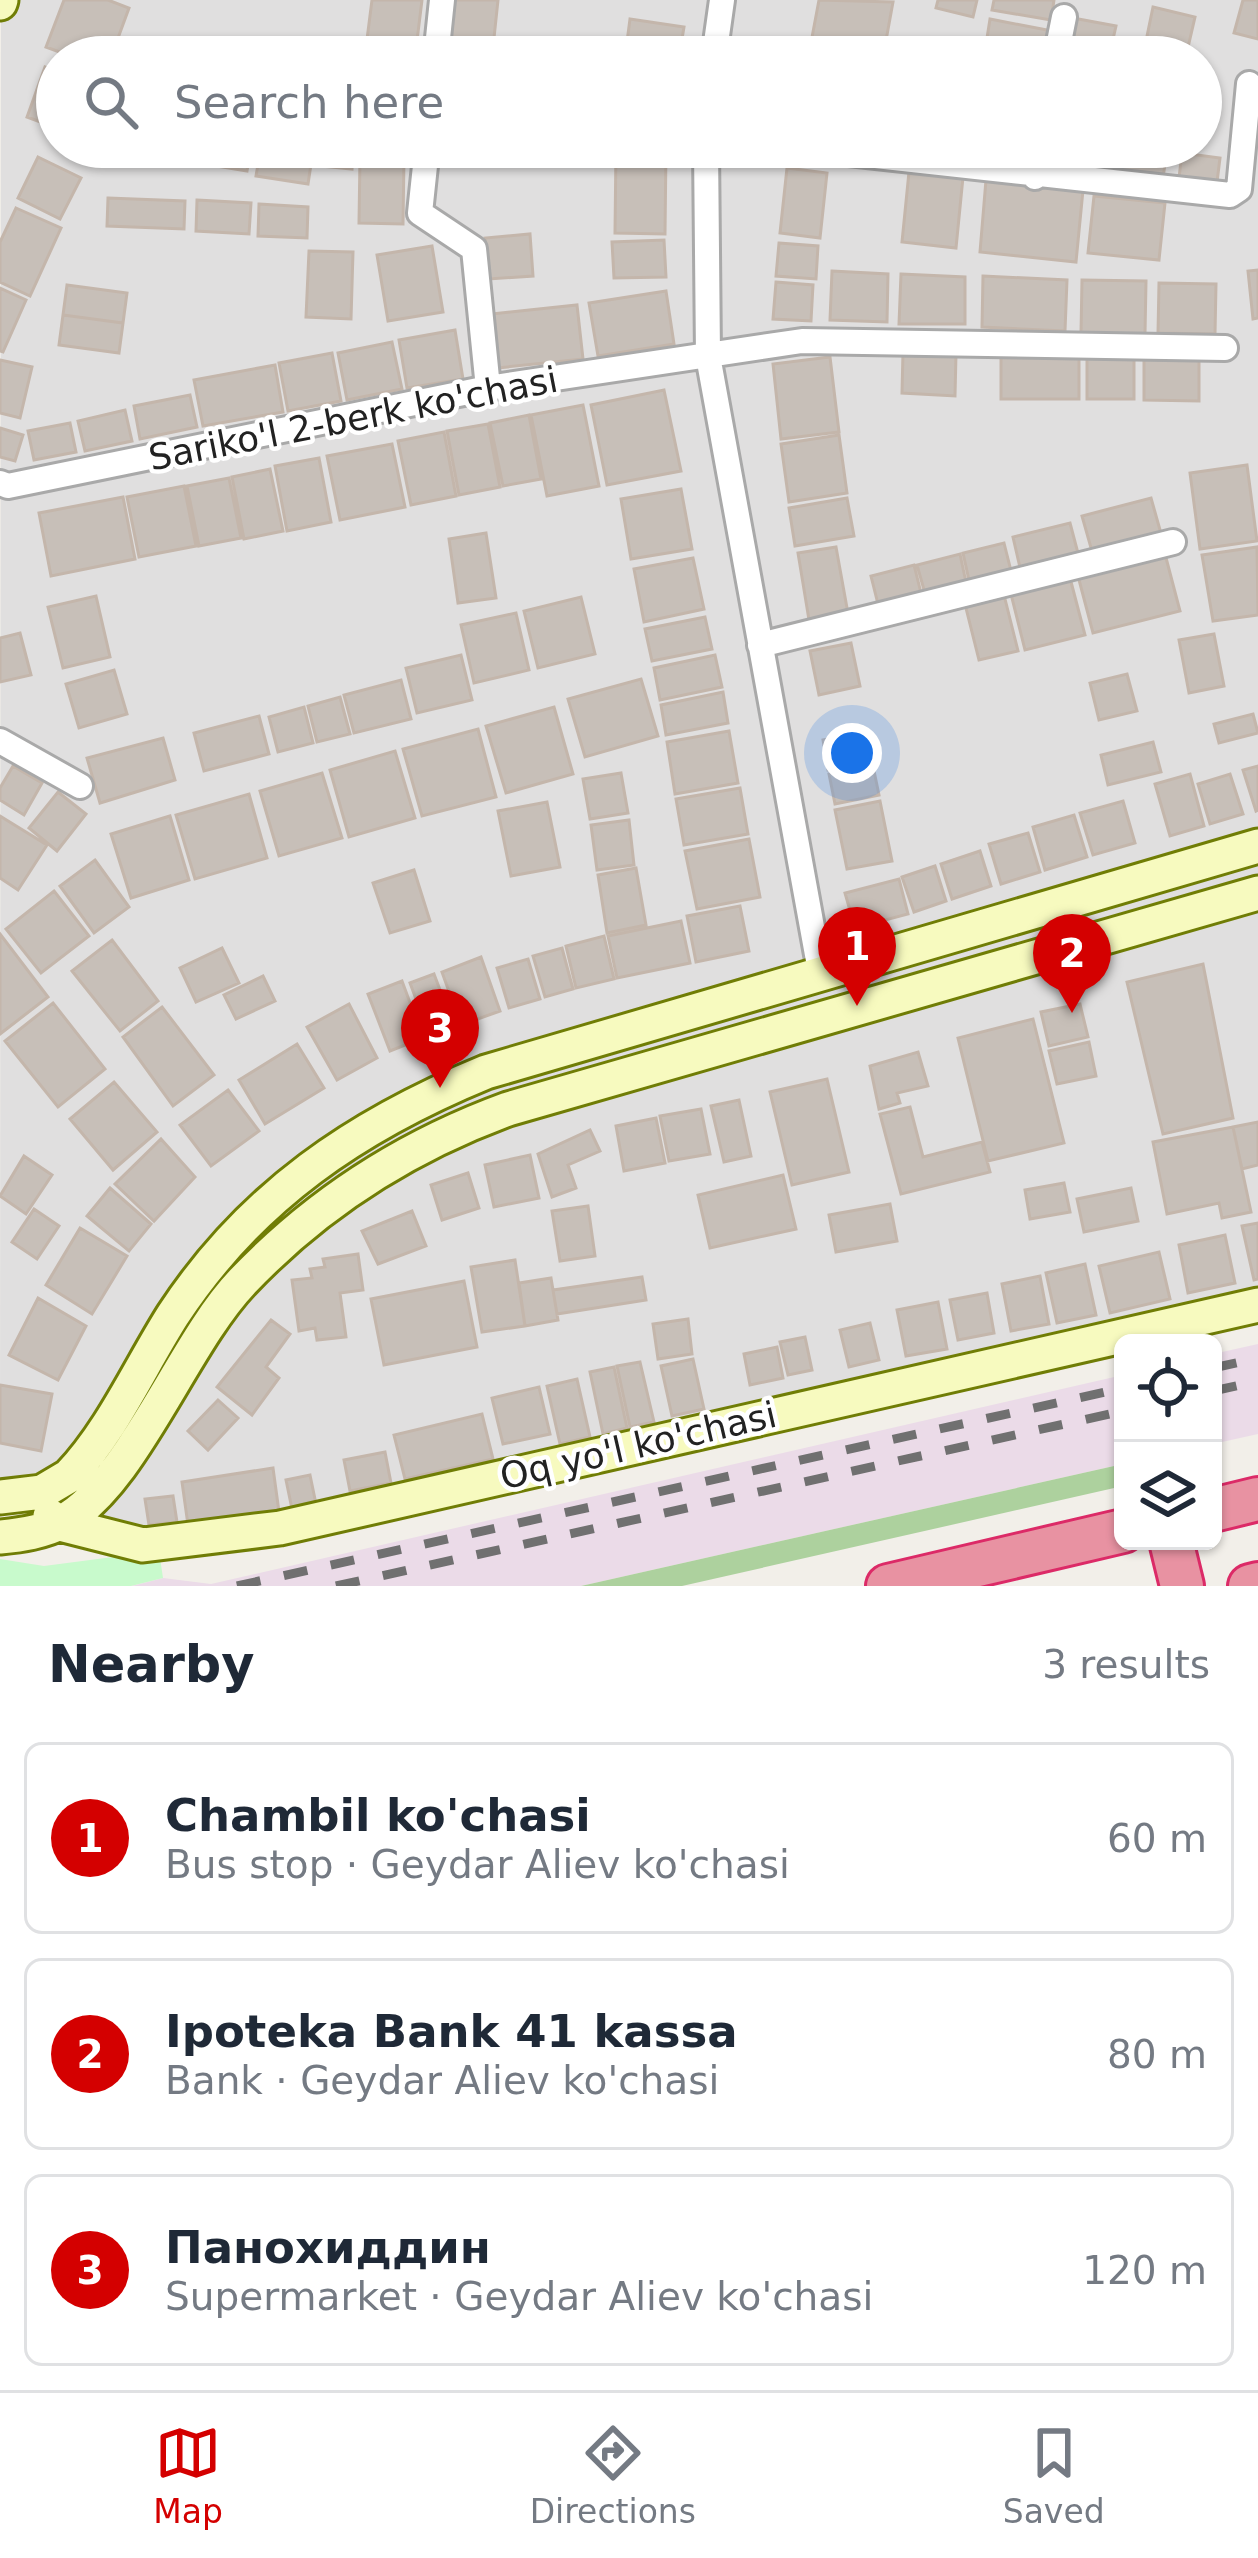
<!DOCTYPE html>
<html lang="en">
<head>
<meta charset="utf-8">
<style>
  body { margin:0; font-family:"DejaVu Sans",sans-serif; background:#f6f6f7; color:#1f2937 }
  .controls { position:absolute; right:36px; bottom:36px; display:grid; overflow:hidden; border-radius:18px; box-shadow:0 3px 9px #0004 }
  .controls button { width:108px; height:108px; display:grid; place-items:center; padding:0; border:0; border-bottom:3px solid #e0e1e3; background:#fff; color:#1f2937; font:60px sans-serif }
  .you { position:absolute; left:852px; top:753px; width:42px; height:42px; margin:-30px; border:9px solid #fff; border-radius:50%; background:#1a73e8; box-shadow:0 0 0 18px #1a73e833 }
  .badge { display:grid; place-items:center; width:78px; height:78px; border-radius:50%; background:#d40000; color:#fff; font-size:39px; font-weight:700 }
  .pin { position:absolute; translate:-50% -99px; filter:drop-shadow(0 3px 6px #0008) }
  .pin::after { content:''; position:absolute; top:63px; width:42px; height:36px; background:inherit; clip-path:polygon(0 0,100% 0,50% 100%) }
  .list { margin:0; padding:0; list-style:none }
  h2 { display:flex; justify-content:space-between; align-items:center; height:156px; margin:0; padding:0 48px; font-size:51px }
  h2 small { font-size:39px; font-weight:400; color:#747a83 }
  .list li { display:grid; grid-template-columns:78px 1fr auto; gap:36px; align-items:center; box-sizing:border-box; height:192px; margin:0 24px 24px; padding:0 24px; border:3px solid #e0e1e3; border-radius:18px }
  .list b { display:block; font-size:45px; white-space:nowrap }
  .list p { margin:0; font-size:39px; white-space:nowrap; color:#747a83 }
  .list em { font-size:39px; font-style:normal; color:#747a83 }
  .icon { flex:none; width:66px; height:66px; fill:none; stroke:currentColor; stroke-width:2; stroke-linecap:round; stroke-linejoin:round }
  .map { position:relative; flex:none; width:1258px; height:1586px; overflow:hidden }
  .search { position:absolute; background:#fff; box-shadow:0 3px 9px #0004; left:36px; right:36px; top:36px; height:132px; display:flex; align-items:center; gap:30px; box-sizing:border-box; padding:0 42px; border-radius:66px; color:#747a83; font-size:45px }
  .sheet { height:804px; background:#fff }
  nav { display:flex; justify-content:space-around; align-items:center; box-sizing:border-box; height:168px; border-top:3px solid #e0e1e3; background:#fff; font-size:33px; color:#747a83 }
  nav a { display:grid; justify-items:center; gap:6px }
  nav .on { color:#d40000 }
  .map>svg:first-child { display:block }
  .residential { fill:#e0dfdf; fill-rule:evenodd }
  .industrial { fill:#ebdbe8 }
  .forest { fill:#add19e }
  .park { fill:#c8facc }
  .building { fill:#c7bfb8; stroke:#c4b6ab; stroke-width:3 }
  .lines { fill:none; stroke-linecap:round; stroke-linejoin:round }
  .street-casing { stroke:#a9a9a9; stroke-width:30 }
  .secondary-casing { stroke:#707d05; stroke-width:39 }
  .highway-casing { stroke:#dc2a67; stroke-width:48 }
  .street { stroke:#fff; stroke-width:24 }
  .secondary { stroke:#f7fabf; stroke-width:33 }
  .highway { stroke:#e892a2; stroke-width:42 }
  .rail { stroke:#707070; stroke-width:9; stroke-dasharray:24 24; stroke-linecap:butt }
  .labels { text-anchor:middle; stroke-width:9; stroke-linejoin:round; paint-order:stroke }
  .street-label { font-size:36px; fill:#222; stroke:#fff }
</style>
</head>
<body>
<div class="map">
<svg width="1258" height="1586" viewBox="0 0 1258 1586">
  <rect width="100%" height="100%" fill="#f2efe9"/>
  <path class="residential" d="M1,0H1258V1305L143,1545L84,1548L91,1533L25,1497H0ZM57,57H1201V147H57Z"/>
  <path class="industrial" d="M1258,1344V1434L1213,1444V1354Z
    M1123,1375V1464L581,1586H132L163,1578L211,1584Z"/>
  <path class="forest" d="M1123,1464V1486L682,1586H581Z"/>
  <path class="park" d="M159,1551L163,1578L131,1586H0V1559L44,1566Z"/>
  <path class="building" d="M64,0H108L129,8L111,57H73L46,47Z
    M372,0H422L415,57L365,55Z
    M448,0H498L492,57L441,55Z
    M819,0L893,2L883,57L810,48Z
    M938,0H977L973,17L936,8Z
    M994,0H1054L1051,20L992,10Z
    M1243,0H1258V39L1234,33Z
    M1153,7L1195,17L1186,56L1145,46Z
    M1073,18L1116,26L1109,57L1066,53Z
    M630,19L684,27L679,57H625Z
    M990,19L1052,31L1047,57H984Z
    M775,44L819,53V57H773Z
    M45,67L57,71V128L27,117Z
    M111,147H165L163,159Z
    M195,147H251L247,171L192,162Z
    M261,147L313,151L308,184L256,176Z
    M321,147H353L352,169L320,166Z
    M984,147H1026L1023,162L982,155Z
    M1057,147H1111L1107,176L1054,167Z
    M1125,147L1167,150L1162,185L1119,178Z
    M616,148L666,149L665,234L615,233Z
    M1182,153L1220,158L1216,190L1178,186Z
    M38,157L81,178L60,219L18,198Z
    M360,157L404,158L403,224L359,223Z
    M787,168L827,173L820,238L780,233Z
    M909,172L963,177L956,248L902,242Z
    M986,180L1083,190L1076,262L980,252Z
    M1094,196L1165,203L1159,260L1088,253Z
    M108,198L185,201L184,229L107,226Z
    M197,200L251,203L249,234L196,231Z
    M259,204L308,207L307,238L258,236Z
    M16,208L61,228L30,296L0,282V242Z
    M530,234L533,276L489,279L485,238Z
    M664,240L666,277L614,278L612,242Z
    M779,243L818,246L816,279L776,276Z
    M432,246L443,312L388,321L377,255Z
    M309,251L353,252L351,319L306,317Z
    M1258,270V318L1253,319L1248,271Z
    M832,271L888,274L887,322L830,320Z
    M901,274L965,277V324H899Z
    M983,276L1067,280L1065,331L982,327Z
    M1082,280L1146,281L1145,334L1081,333Z
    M776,282L813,285L811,321L773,319Z
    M1159,283L1216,284L1215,334L1158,333Z
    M67,285L127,293L123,323L63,315Z
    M0,288L26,300L3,352L0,351Z
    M666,291L674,344L598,356L589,303Z
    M577,305L583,359L497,368L491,314Z
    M63,315L123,323L119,353L59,345Z
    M455,330L463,379L407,388L399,340Z
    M392,342L402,389L347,400L338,353Z
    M903,352L956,354L955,396L902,393Z
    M332,353L341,401L288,411L279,363Z
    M830,357L839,432L781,439L773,364Z
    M1001,357H1079V399H1001Z
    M1144,357L1199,358V401L1144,400Z
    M1087,358H1134V399H1087Z
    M0,360L32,367L20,418L0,413Z
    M275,365L283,412L203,426L194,380Z
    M664,390L681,471L607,485L591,405Z
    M190,395L197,427L140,439L134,406Z
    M583,405L599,486L547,496L531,415Z
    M125,410L132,441L85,451L78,421Z
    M529,415L541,479L503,486L490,423Z
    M70,423L76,452L34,460L28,431Z
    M488,424L500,487L459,495L447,431Z
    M0,428L23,435L15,461L0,457Z
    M444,432L456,496L411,505L398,441Z
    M839,435L847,493L789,502L781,444Z
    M392,444L405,507L340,520L327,456Z
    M319,458L331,522L287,531L275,466Z
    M1247,465L1257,541L1200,549L1190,473Z
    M270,469L283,531L244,539L232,477Z
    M229,478L241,538L199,546L187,486Z
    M184,486L196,546L139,557L127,497Z
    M681,489L692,549L631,559L621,499Z
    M123,497L135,559L51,576L39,513Z
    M847,498L854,536L795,546L789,508Z
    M1151,498L1162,537L1093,555L1082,516Z
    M1070,523L1079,557L1021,572L1013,537Z
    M486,533L496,598L458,603L449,539Z
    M1004,543L1012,575L970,585L963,553Z
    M836,547L849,619L810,626L798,553Z
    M1257,547L1258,615L1213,621L1202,555Z
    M960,554L967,587L926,597L917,565Z
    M1165,554L1180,611L1093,633L1078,576Z
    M693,558L704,609L644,622L634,569Z
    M914,565L922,597L879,608L871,576Z
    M1070,578L1085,635L1025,650L1011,594Z
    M1004,595L1018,651L979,660L965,604Z
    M96,596L110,657L63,668L48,607Z
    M581,597L595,654L538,668L524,611Z
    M516,613L529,670L474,683L461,625Z
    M705,617L712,649L652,661L645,629Z
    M20,633L31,675L0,682V638Z
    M1214,634L1224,686L1189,693L1179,640Z
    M851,643L860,686L819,695L810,651Z
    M461,655L472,700L417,713L406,668Z
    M715,655L722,687L660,700L654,668Z
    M114,670L127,714L79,728L66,684Z
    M1127,674L1137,711L1099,720L1090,683Z
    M641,679L658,736L585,757L568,699Z
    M401,680L411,719L354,733L344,695Z
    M723,692L728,723L666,735L661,705Z
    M340,697L350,734L317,742L308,706Z
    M304,707L313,743L278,752L269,717Z
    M554,707L573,774L506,793L486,726Z
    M1253,714L1258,733L1219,743L1214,724Z
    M259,716L269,754L204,771L194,733Z
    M478,729L496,797L422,816L403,749Z
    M729,731L738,783L675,794L667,742Z
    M867,731L872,761L828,770L823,740Z
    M163,738L175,780L100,803L87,758Z
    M1153,742L1161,772L1108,785L1101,755Z
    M395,751L415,818L349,837L330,770Z
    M13,766L42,783L24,815L0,800V788Z
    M873,766L879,795L835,804L829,774Z
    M1258,766V810L1256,811L1243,770Z
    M322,773L342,838L279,856L260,791Z
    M621,773L628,813L590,819L583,779Z
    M1190,774L1204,826L1170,836L1155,784Z
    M1230,774L1243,814L1210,824L1198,784Z
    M740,788L748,834L684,845L676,799Z
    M58,792L86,814L57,851L29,828Z
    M249,794L267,858L195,879L176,815Z
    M880,801L892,861L847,869L835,810Z
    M1123,801L1135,843L1093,855L1080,813Z
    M547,802L560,867L511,876L498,811Z
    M1074,815L1087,857L1045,870L1033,827Z
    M0,816L47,845L18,890L0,878Z
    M170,816L189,880L131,898L111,834Z
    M629,820L634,865L597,870L591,825Z
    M1028,833L1040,872L1001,884L989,844Z
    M749,839L760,897L697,909L685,851Z
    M980,851L991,886L952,899L941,864Z
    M95,860L129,907L94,933L60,886Z
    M935,866L946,901L914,912L902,877Z
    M636,868L646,925L607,933L598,875Z
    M414,870L430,921L390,933L373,883Z
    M899,879L908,914L855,928L845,893Z
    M54,891L89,936L41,973L6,929Z
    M740,906L749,951L696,962L687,916Z
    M681,921L690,963L617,978L608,936Z
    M0,934L48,997L0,1034Z
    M604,936L614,979L576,988L566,946Z
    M112,940L158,1001L120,1031L72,971Z
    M222,948L239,983L196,1002L180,968Z
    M562,948L573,989L545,997L533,956Z
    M481,957L500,1011L461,1025L442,972Z
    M528,959L540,999L509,1008L497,968Z
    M1203,964L1233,1118L1163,1134L1127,982Z
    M434,974L454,1027L430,1037L410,983Z
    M263,976L275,1001L236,1019L224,995Z
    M402,981L423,1038L390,1051L368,994Z
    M53,1003L105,1069L58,1107L5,1041Z
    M349,1004L377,1058L337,1080L307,1027Z
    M1080,1004L1088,1037L1049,1046L1041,1012Z
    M162,1007L214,1075L173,1106L123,1037Z
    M1033,1019L1064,1143L988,1161L958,1038Z
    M1089,1042L1096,1076L1057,1084L1049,1051Z
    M297,1044L324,1088L265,1124L239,1080Z
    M918,1052L928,1086L897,1093L900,1103L879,1109L870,1066Z
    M827,1079L849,1172L792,1185L770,1092Z
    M114,1082L157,1132L113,1170L70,1119Z
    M228,1090L259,1131L211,1166L180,1125Z
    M739,1100L751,1156L724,1162L711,1106Z
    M910,1107L923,1157L982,1142L990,1172L901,1194L880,1114Z
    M701,1109L710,1154L669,1161L660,1116Z
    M656,1118L665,1163L624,1171L616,1126Z
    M1258,1122V1165L1242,1169L1233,1127Z
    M1233,1127L1251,1212L1222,1218L1219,1203L1167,1214L1153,1142Z
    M590,1130L600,1151L568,1165L576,1188L552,1197L538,1154Z
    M161,1139L195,1177L154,1221L115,1184Z
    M530,1155L539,1198L494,1207L485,1165Z
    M24,1156L52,1175L26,1214L0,1196Z
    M468,1173L479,1208L442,1220L431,1185Z
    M783,1175L796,1229L710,1248L698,1195Z
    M1064,1183L1070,1212L1030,1219L1025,1190Z
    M110,1188L151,1224L129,1251L87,1216Z
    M1131,1188L1138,1221L1084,1232L1077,1199Z
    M890,1204L897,1241L836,1252L829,1215Z
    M588,1206L595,1256L560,1261L552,1211Z
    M34,1209L59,1226L37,1259L12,1242Z
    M412,1211L426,1246L378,1264L362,1231Z
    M1258,1223V1279L1254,1280L1242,1226Z
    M80,1228L127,1256L92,1314L46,1285Z
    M1225,1235L1235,1283L1188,1293L1179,1245Z
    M1159,1252L1170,1299L1110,1313L1099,1266Z
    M358,1254L363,1290L340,1293L346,1337L317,1340L315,1328L299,1331L292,1280L312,1278L310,1269L325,1267L323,1259Z
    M515,1260L525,1326L482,1332L471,1267Z
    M1085,1264L1096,1315L1057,1323L1046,1273Z
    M1040,1276L1049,1324L1011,1331L1002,1284Z
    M642,1277L646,1300L557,1314L553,1290Z
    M551,1278L558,1320L525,1326L519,1283Z
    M464,1281L477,1347L384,1365L371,1299Z
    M987,1293L994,1333L958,1340L950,1300Z
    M38,1298L86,1326L58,1380L9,1355Z
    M938,1302L947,1349L906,1356L897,1310Z
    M688,1319L692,1354L658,1359L653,1324Z
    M271,1320L290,1334L266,1367L279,1378L252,1415L217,1387Z
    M870,1323L879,1360L849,1367L840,1330Z
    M805,1337L812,1370L788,1375L780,1342Z
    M777,1347L783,1378L750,1385L744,1354Z
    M693,1359L704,1409L672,1416L661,1366Z
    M640,1362L654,1422L630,1427L617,1366Z
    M614,1367L627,1428L603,1434L590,1372Z
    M577,1379L590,1437L560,1444L547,1386Z
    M0,1385L52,1394L41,1451L0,1443Z
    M539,1387L550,1434L503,1444L492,1398Z
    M218,1400L238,1418L208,1450L188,1431Z
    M482,1414L493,1459L405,1479L394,1435Z
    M385,1452L391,1483L350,1491L344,1460Z
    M273,1468L279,1512L188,1525L182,1482Z
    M310,1475L316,1504L292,1509L286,1480Z
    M173,1496L177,1522L149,1525L145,1499Z"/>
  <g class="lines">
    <defs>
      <path id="street" d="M436,57L442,0
        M714,57L722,0
        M1056,57L1064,17
        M427,147L420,213L474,249L488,388
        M706,147L708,356L820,971
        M794,147L1230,195L1239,189L1249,84
        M1035,177L1041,147
        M0,483L8,486L488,388L802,341L1225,348
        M760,645L1173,542
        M0,741L80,786"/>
      <path id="secondary" d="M0,3L1,0
        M0,1497L42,1492L69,1476C112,1431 140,1367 173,1315C251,1196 357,1125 486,1072L1258,846
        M50,1516L60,1524L143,1545L280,1528L1258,1305
        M0,1537C21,1535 43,1532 62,1522C132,1485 182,1345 242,1282C317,1203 407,1146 508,1109L1258,893"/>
      <path id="highway" d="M1213,1510L1258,1499
        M1171,1541L1182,1586
        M888,1586L1123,1531
        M1250,1586L1258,1584"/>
    </defs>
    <use href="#street" class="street-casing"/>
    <use href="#secondary" class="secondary-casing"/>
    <use href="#highway" class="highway-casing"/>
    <use href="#street" class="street"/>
    <use href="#secondary" class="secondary"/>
    <use href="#highway" class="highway"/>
    <path class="rail" d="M1213,1368L1258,1358
      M1213,1391L1258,1381
      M237,1586L1123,1388
      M336,1586L1123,1411"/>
  </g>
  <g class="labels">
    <g class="street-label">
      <text transform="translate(353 418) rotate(-11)" y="13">Sariko'l 2-berk ko'chasi</text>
      <text transform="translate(638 1445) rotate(-13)" y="13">Oq yo'l ko'chasi</text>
    </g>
  </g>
</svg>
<div class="controls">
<button><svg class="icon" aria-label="locate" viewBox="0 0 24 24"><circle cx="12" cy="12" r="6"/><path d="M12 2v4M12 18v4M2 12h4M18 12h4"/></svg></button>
<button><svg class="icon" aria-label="layers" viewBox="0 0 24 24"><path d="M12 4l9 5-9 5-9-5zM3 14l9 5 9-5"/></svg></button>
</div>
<div class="you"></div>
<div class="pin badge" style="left:857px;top:1006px">1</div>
<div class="pin badge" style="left:1072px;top:1013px">2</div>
<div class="pin badge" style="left:440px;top:1088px">3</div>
<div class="search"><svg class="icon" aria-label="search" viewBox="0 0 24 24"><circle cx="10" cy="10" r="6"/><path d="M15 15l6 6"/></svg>Search here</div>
</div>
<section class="sheet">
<h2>Nearby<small>3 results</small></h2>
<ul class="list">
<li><span class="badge">1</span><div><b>Chambil ko'chasi</b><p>Bus stop · Geydar Aliev ko'chasi</p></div><em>60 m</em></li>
<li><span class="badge">2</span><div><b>Ipoteka Bank 41 kassa</b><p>Bank · Geydar Aliev ko'chasi</p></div><em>80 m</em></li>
<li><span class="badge">3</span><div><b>Панохиддин</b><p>Supermarket · Geydar Aliev ko'chasi</p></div><em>120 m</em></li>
</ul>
</section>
<nav>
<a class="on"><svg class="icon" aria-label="map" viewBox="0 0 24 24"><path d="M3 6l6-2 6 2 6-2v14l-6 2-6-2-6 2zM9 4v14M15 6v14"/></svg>Map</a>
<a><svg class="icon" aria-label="directions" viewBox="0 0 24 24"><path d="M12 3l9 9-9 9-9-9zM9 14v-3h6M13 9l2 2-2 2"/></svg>Directions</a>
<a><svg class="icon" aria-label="saved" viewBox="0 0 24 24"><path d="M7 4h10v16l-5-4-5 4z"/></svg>Saved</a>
</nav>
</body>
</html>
